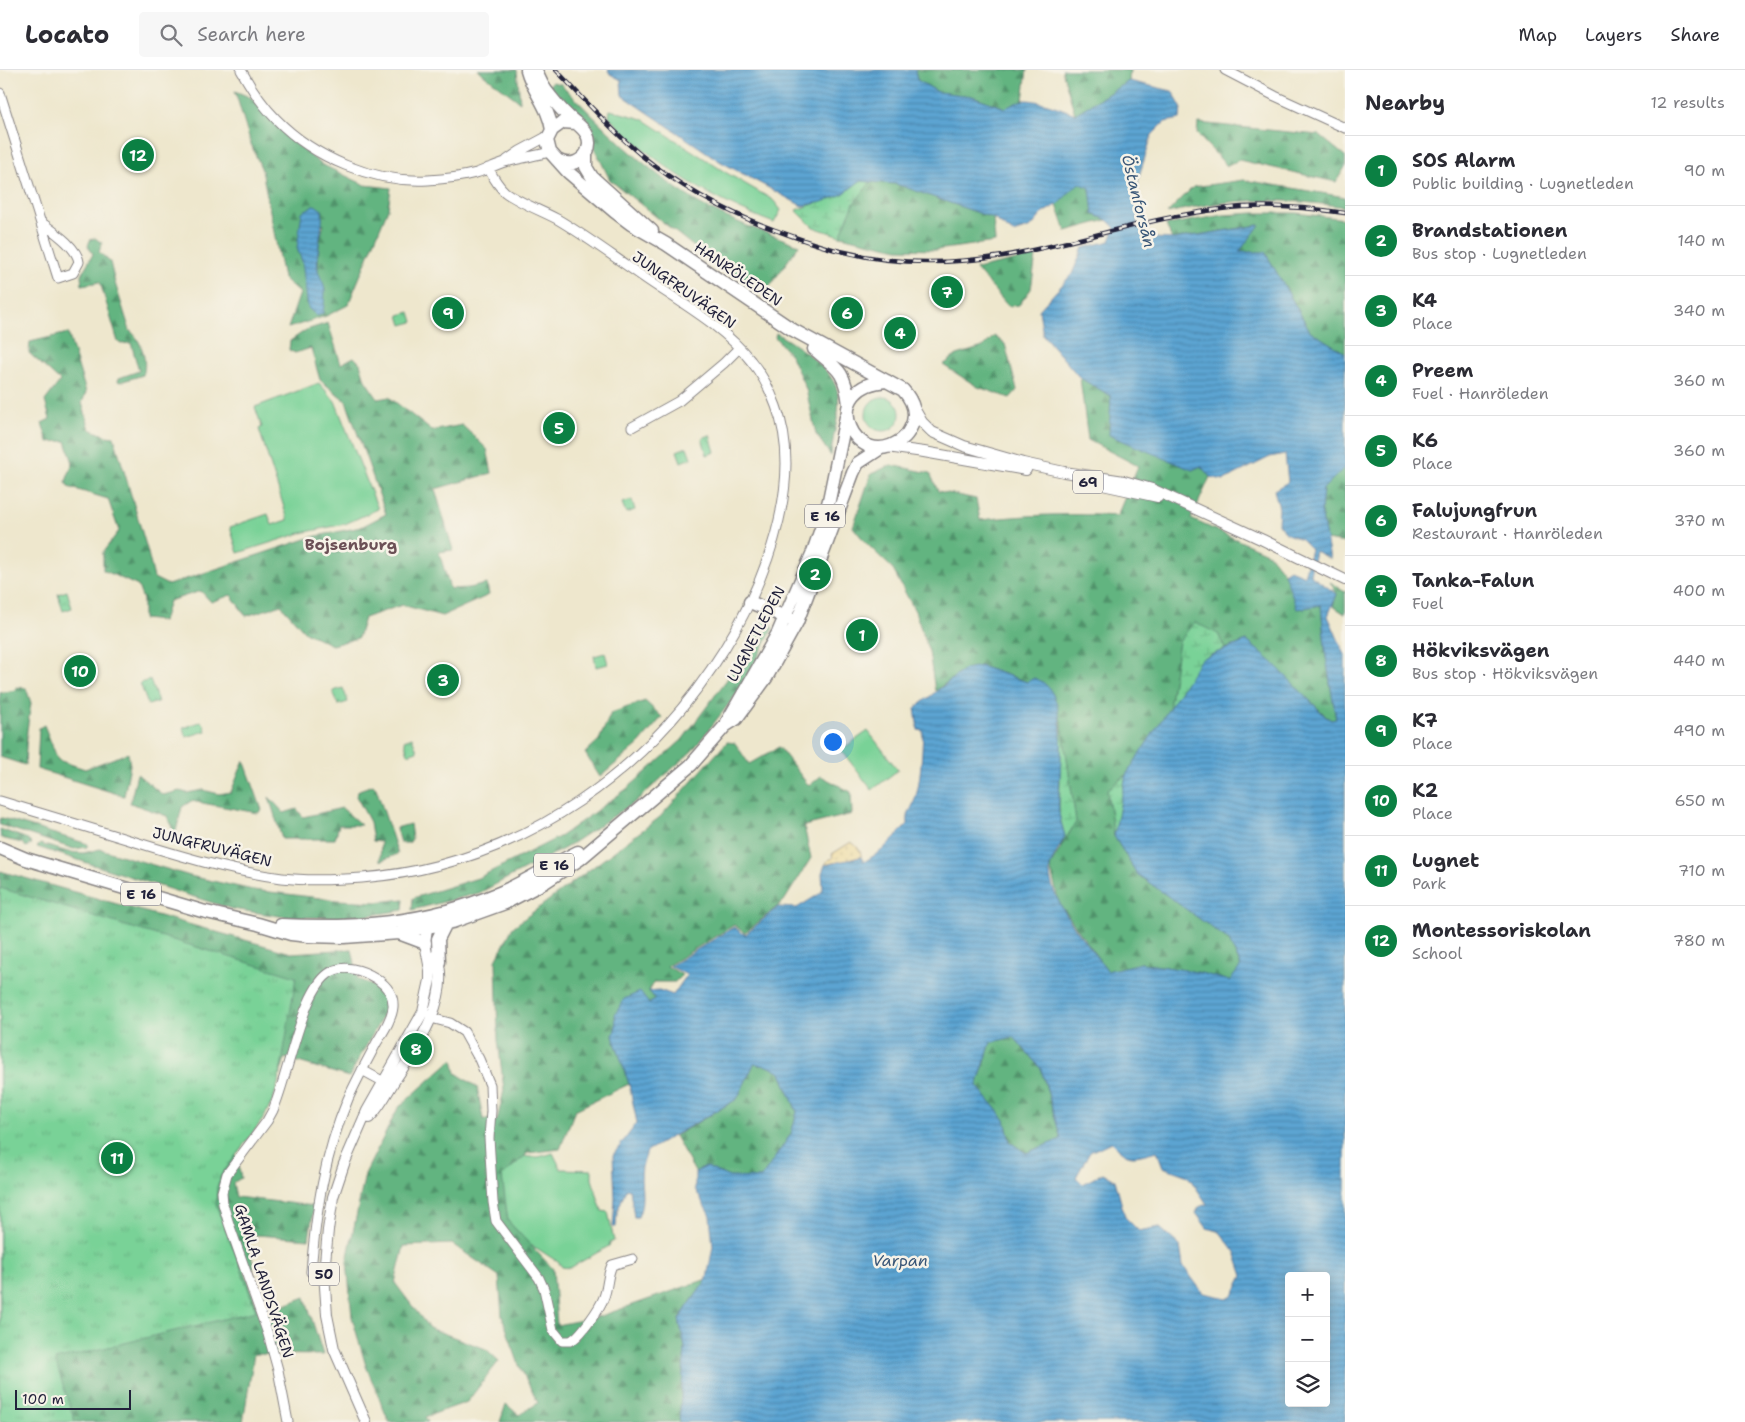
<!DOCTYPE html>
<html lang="en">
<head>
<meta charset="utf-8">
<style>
  body { margin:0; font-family:"Shantell Sans",sans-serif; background:#f7f7f7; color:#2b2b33 }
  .controls { position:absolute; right:15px; bottom:15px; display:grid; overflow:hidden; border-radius:5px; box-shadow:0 2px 12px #0003 }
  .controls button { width:45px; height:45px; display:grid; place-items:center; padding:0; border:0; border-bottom:1px solid #e1e1e2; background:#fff; color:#2b2b33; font:25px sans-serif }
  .scale { position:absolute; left:15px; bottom:12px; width:116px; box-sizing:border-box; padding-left:5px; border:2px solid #22223b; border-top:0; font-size:14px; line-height:18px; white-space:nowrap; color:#22223b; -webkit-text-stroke:4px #f7f3e8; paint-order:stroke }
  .you { position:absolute; left:832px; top:671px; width:18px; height:18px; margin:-12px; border:4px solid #fff; border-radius:50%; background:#1a73e8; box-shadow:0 0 0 8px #1a73e833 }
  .badge { display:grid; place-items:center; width:32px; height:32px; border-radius:50%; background:#0b8043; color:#fff; font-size:16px; font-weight:700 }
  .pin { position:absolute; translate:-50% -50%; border:2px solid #fff; box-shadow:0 1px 5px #0006 }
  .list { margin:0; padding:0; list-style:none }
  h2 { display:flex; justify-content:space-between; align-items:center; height:65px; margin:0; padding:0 20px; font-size:21px }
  h2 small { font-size:16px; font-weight:400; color:#7c7c81 }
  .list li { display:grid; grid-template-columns:32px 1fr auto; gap:15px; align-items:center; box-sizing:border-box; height:70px; padding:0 20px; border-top:1px solid #e1e1e2 }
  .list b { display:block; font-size:19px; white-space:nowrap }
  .list p { margin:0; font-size:16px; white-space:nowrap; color:#7c7c81 }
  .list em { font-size:16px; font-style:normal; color:#7c7c81 }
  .icon { flex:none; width:28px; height:28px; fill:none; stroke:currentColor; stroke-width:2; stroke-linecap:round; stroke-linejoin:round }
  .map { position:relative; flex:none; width:1345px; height:1352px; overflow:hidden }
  header { display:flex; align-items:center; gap:30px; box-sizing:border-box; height:70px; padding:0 25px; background:#fff; border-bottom:1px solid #e1e1e2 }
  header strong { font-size:24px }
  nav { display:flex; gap:28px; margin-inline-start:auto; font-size:18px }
  .search { width:350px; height:45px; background:#f7f7f7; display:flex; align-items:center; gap:12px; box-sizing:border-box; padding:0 18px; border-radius:5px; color:#7c7c81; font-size:19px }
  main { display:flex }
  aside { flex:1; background:#fff }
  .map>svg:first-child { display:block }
  .green { fill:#79d297; stroke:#4e7a69 }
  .forest { fill:url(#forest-firs); stroke:#426b5e; fill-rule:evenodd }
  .wetland { fill:url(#wetland-marsh); stroke:#4e7a69 }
  .sand { fill:url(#sand-dots); stroke:#887e6c }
  .park { fill:url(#park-tufts); stroke:#4e7a69 }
  .water { fill:url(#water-rules); stroke:#3f6386; fill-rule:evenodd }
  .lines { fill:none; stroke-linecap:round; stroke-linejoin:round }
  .minor-casing { stroke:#888484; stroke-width:11 }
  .major-casing { stroke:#888484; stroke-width:12 }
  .highway-casing { stroke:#888484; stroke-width:15 }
  .minor { stroke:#fff; stroke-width:9 }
  .major { stroke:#fff; stroke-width:10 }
  .highway { stroke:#fff; stroke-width:12 }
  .rail-casing { stroke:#22223b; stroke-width:4.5 }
  .rail { stroke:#f7f3e8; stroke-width:2.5; stroke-dasharray:8; stroke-linecap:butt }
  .labels { text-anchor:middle; stroke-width:5; stroke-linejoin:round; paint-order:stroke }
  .shield { fill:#f7f3e8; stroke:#62616f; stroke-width:1 }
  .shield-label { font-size:14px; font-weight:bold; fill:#22223b }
  .street-label { font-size:15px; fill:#22223b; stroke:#f7f3e8 }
  .water-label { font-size:16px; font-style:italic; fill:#395677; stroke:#f7f3e8 }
  .neighbourhood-label { font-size:16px; font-weight:bold; fill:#6b5056; stroke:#f7f3e8 }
</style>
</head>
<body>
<header>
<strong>Locato</strong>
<div class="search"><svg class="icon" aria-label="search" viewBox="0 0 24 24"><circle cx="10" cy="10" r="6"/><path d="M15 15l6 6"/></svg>Search here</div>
<nav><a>Map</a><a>Layers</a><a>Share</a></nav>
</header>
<main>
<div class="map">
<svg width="1345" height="1352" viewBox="0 0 1345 1352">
  <defs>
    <pattern id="forest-firs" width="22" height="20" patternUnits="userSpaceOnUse" patternTransform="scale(1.25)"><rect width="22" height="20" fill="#62b480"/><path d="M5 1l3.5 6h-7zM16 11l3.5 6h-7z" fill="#50926a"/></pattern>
    <pattern id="wetland-marsh" width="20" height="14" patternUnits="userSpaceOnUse" patternTransform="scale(1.25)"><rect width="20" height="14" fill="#79d297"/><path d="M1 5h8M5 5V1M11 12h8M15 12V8" fill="none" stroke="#68b483"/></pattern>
    <pattern id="sand-dots" width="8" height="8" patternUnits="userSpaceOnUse" patternTransform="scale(1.25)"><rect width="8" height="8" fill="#eeda9e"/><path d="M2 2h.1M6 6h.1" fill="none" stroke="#ccbb89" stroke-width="1.8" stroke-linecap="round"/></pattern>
    <pattern id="park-tufts" width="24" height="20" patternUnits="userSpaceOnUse" patternTransform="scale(1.25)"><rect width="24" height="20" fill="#79d297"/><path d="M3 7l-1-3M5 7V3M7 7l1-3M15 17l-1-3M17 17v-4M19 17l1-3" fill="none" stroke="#68b483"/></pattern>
    <pattern id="water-rules" width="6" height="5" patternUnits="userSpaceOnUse" patternTransform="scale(1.25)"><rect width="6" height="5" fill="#5ca4d2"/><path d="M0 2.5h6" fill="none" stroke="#4c85ac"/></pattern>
  </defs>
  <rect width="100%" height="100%" fill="#f7f3e8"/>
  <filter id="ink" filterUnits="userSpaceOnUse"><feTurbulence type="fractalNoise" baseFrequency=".02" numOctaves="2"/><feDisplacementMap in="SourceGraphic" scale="10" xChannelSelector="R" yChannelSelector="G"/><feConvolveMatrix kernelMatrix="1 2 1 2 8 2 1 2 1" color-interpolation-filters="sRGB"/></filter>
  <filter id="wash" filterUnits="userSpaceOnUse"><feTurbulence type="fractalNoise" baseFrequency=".0096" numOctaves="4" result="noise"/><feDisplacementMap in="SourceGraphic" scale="20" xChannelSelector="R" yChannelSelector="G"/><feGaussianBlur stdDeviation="1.12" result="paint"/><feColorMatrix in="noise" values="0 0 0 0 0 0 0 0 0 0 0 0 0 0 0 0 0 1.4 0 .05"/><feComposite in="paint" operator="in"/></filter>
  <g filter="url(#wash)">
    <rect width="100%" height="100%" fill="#eee7cd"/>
    <path class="green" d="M610,40L643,49L725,102L773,130L781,140L774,153C709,129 657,96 609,47Z
      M319,313L335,331L378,439L345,454L301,463L238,483L230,457L268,444L272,455L288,450L259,359L262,357L255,337Z
      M866 344a17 17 0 1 1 34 0a17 17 0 1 1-34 0Z
      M868,661L898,700L872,720L841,680Z
      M553,1083L561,1099L592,1100V1109L602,1141L608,1142L614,1171L610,1173L609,1176L570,1198L562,1197L558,1192L538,1179L528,1174L509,1156L498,1103L520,1085C533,1089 541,1087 553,1083Z"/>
    <path class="forest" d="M478,0H517L520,32Z
      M915,0H1027L1023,30L1006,38L972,26L938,22L917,10Z
      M1062,0H1130L1129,11L1075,44Z
      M553,12L561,14C603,57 645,100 697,132C729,151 765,162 799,175L765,223L698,180L610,110L594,77L592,62L586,48L552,21L549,15Z
      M235,21L252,28L290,69L321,94L365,115L391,118L388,139L348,235L326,246L288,258L300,223L283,208L262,100L251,74ZM324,154L319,173L318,201L302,191L297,178Z
      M1198,53L1319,65L1345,86V97L1336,112L1239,90L1227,96L1197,64Z
      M1244,110L1345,127V137C1304,131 1262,128 1221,133C1203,135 1185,139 1167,143L1193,117Z
      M871,112L896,114L993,148L995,172L936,180L898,179L840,166L854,133Z
      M1079,113L1091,118L1093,144L1107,150L1066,161L1057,135Z
      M1254,143H1296L1345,149V283L1310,261L1265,182H1239L1259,155L1172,169L1166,155L1223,145Z
      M95,168L102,173L99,182L110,192L115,213L130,261C141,268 148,292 143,305L120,312L118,311L119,308L139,301L131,273L121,274L118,272L100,212L82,215L81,205L93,184L88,176L90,170Z
      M1036,186L1031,219L1019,235L1008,236L976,199Z
      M328,253L341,294L354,287L360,293L365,310L378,329L389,327L432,361L462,355L487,379L492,403L435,419L453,480L439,482L450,519L468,518L487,514L489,525L442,546L402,535L364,548L358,568L332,575L305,562L281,535L246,546L231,525L211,532L201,521L169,531L163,551L143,549V530L138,516L103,500V482L119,461L108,429L68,417L66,411L73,393L66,371L48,372L42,353L50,349L45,331L60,311L29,283L30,272L68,263L86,322L82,333L90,359L106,366L114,367L147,479L154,508L168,515L312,467L361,457L386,444L346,331L320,310L311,278L295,283L289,280L290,271L306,260Z
      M776,263C796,275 835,299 838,324C841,344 832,366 831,386L816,364L806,319L791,286L775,267Z
      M994,266L1005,274L1017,320L1010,328L978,317L943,295L957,285L983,277Z
      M1080,308L1111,326L1192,400L1201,396L1210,407L1191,449L1269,484L1284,503L1298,539L1321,535L1326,587L1336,650H1331L1327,647L1247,571L1225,579L1218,564L1179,572L1169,639L1126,705L1107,720L1114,766L1137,804L1229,870L1241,897L1230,911L1197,902L1141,893L1107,901L1059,833L1050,796L1076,752L1062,655L1053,624L1028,612L980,596L965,599L935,621L929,582L915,541L892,498L866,473L853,457L871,404L891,395L930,403L938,421L976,429L980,450C1026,445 1070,443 1117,446L1138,396L1088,370Z
      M1345,397V473L1326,470L1321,441L1323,419Z
      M1330,512L1345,521V544L1333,536L1337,524Z
      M770,550L773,558L743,616L692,681L635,732L565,778L479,823L412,840L413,828L478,808L561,766L628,718L682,670L728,608L763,551Z
      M16,617L26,618L31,633L27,660L25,695L0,687V623L15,620Z
      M645,631L662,647L639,674L600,707L585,683L599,670L611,643Z
      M44,655L58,690L85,699L128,683L130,695L124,726L37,699L39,658Z
      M727,672L735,673L749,694L779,677L809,716L821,706L851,722L852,744L804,756L811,788L784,831L745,863L734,855L667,896L682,905L675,912H654L649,921L655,929L648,934L615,945L616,956L613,966L629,1014L575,1040L560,1079L528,1083L502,1106L508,1151L553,1199L557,1255L601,1246L707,1209L679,1249L685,1278L679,1352H500L506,1334L519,1345L538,1333L519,1295L502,1246L499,1206L452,1174L404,1176L395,1213L429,1258L486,1279L499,1291L467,1332L425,1347L428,1352H389L366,1296L352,1247L347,1191L365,1104L398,1038L453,989L456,1003L477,1017L483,1049L497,1051L504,1020L498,970L496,890L513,857L660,747Z
      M244,690L262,740L258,743L191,731L182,737L175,765L167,746L130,733L137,704L163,725L180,721L187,723L203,720L219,724L231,722Z
      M373,715L376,718L398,784L380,791L381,772L373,771L370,752L356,726L359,720Z
      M269,727L284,743L297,739L303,747L342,738L361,755H339L335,769H282Z
      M2,748L88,774L87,777L74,779L0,755V749Z
      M410,754L412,769L409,773H400L396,758Z
      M0,759L25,768L32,774L26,777L22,773L1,768Z
      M40,774L68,782L83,783L100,779L190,806L253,820L337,830L378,832L404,829L403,840L353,848L286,847L232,839L37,777Z
      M0,801L291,883L352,879L358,909L382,920L386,940L349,1007L285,988L271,1035L235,1079L241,1108L233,1113L236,1127L314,1136L309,1169L244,1164L255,1197L245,1200L260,1245L305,1227L323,1285L254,1284L243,1352H0Z
      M1014,967L1041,999L1061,1069L1026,1083L1010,1072L1005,1050L977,1016L991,972Z
      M754,994L768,996L781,1003L797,1042L791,1064L761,1108L729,1107L706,1097L695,1102L675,1066L737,1029Z"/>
    <path class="wetland" d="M860,111L871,112L854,133L840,166L813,157L796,140L843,124Z
      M1194,552L1218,564L1225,579L1201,589L1169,639L1179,572Z
      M1062,655L1076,752L1060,778L1065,766L1059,744Z
      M1126,705L1114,766L1107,720Z"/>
    <path class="sand" d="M851,772C856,775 862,781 861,787L825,795L828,790L833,788L832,784Z"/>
    <path class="park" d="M410,242L413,252L402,255L399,245Z
      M710,365L715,382L707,385L702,368Z
      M687,377L691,388L681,392L677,381Z
      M632,430L635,440L626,443L622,433Z
      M67,521L72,538L63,541L58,524Z
      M605,583L608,594L596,597L594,586Z
      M150,610L158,632L148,635L140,613Z
      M343,618L348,632L338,635L333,621Z
      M200,652L204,654L206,661L186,667L183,658Z
      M412,667L417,681L408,684L404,670Z
      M0,818L296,907L279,1010L273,1030L263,1049L222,1104L217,1117L216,1135L238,1190L256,1241L55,1290L75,1352H0Z"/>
    <path class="water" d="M608,0H915L917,10L938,22L972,26L1005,38C1011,36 1018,31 1024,30C1040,30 1061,38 1075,44L1129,11L1172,21L1181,37L1180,49L1165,52L1152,65L1138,109L1139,137L1137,153L1151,168L1174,169L1260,155L1239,182H1265L1310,261L1345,283V397L1323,419L1321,441L1330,489L1315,481L1310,505L1337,524L1328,546L1345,585V1352H679L685,1278L679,1249L707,1209L713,1176L710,1146L695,1119V1102L706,1097L729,1107L761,1108L791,1064L797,1042L781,1003L768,996L754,994L737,1029L647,1081C646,1086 643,1092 642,1097C639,1114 646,1130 638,1147H634L630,1120L626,1119L617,1142L616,1157H613L615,1128L613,1085L637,1053L629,1014L613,966L616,956L615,945L624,929L640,922L649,934L655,929L649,921L659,920L673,925L687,905L670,896L734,857L745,865L778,837L797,838L821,823L823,819L822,803L825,795L861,787L864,792L881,781L908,754C907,742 910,743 914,732C921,714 922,682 923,661L918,660L915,638L965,599L980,596L1027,612L1034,608C1076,620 1056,711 1059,743C1060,751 1063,759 1065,766C1062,773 1051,791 1050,797C1047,830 1089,875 1107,901L1141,893L1197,902L1230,911L1241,896L1229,870L1137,804L1114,766L1126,705L1201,589L1247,571L1273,593L1326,647L1331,650L1336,649L1326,587L1321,535L1297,539L1284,503L1290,499L1304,506L1311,479L1301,469L1287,464L1278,454L1279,438L1274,420L1288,412L1285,384L1270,387L1224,410L1210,407L1201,396L1192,400L1109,365L1111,326L1080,308L1043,265L1039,240L1072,204L1083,178L1110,171L1115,158L1107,150L1093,144L1090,118L1079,113L1057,135L1044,142L1031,157L1013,163L993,148L896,114L860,111L843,124L822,132L802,136L721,92L622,25L621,10L610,4ZM1014,967L1041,999L1061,1069L1026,1083L1010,1072L1005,1050L977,1016L991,972ZM1111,1072C1130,1091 1132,1087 1157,1081L1163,1097L1188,1106L1207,1134L1199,1137L1196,1143L1207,1158L1220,1162L1235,1182L1243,1206L1234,1224L1227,1228L1203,1223L1183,1196L1180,1176L1159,1157L1139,1161L1125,1147L1115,1110L1103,1103L1083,1114L1076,1107L1090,1082ZM1289,1206H1326V1333H1289Z
      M315,135L322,140C324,161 315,180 318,200C319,205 322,210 324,215C326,224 324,234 323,243L317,246L308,238L302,191L297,178L302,142Z"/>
  </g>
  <g filter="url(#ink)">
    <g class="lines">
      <defs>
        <path id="minor" d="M241,0C251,18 262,35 276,49C314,88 373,113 428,110C443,109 461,107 476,103C486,100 495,95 505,92C520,88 535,86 550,82
          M1225,0L1275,26L1345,58
          M0,23L58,208L73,203L79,192C77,177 53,161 41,152
          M507,90L520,81L548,66
          M632,357L679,331L724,293L739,278
          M0,731C42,744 84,756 126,769C177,785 229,801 282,808C308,811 335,810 362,808C523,795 658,698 736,559C770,497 803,406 776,336C770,320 762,304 751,291C723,255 679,232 642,206C614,187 586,166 557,149C540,140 520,133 505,122C498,116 493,107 488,98
          M431,948L450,953L464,962L479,989L490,1015L491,1041L489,1068L493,1132L496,1151L539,1208L544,1219L553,1260L562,1271C564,1271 568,1271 570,1271C580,1268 601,1236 604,1227C608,1216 607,1206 612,1195L633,1189
          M362,1000L384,1012
          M288,1352L278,1300L268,1264L229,1154L223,1134L222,1122L227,1104L267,1051L273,1040C288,1007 301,924 328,904C342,893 363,900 377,909C387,916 394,925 393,937C392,949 383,962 377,972C367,991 357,1009 348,1029C324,1086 316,1141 311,1202"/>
        <path id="major" d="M914,338L922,352L932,362L964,376L1023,393L1064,402L1124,411L1152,419L1263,470L1345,510
          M887,377L924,382L1026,400
          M1084,411L1158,427
          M369,1048C379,1038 386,1025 393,1013C415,980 453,927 436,885
          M366,1352L334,1279L327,1245L324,1203L328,1160L333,1127L344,1094L357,1064L367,1041L423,942L430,910V900L425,873L427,858"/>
        <path id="highway" d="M527,0C533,22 549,37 552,60
          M536,0C539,10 544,19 551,27C558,36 567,46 575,52C585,60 593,68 587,82C585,86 581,90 576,92C569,95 563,93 557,90
          M576,53L563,52L552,60L547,70L550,82L568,102L615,142L631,154L666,174L793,260L903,320C913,331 918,345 910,359C906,368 899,372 890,376C848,391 822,315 887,311
          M586,84V97L592,107L652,161
          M814,279C838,299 845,301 849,334
          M750,532L792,550
          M727,652L778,563L813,482L822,456L829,430L846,347
          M0,778L26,789L202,841L258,854L291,864L309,866L344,867L399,863L452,852L505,833L545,812L580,789L691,695L725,656L736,649L766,608L797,552L853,403L858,393L881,378
          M281,855C355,859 428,853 497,824C526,812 551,795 578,782
          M401,864L425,873
          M439,892L438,869L446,853"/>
      </defs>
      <use href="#minor" class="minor-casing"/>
      <use href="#major" class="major-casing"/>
      <use href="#highway" class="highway-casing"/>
      <use href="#minor" class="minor"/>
      <use href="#major" class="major"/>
      <use href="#highway" class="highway"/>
      <defs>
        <path id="rail" d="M556,0C584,29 610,59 641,85C681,118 726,142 775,160C798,168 821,177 845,182C895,195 952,194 1003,186C1076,173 1147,148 1221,139C1262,134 1304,137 1345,143"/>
      </defs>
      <use href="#rail" class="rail-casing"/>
      <use href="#rail" class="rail"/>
    </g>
  </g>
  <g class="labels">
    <g class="shield">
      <rect x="1073" y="400.5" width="30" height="23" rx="4"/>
      <rect x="805" y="434.5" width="40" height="23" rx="4"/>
      <rect x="534" y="783.5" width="40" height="23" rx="4"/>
      <rect x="121" y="812.5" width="40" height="23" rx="4"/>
      <rect x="309" y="1192.5" width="30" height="23" rx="4"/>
    </g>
    <g class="shield-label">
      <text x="1088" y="417">69</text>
      <text x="825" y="451">E 16</text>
      <text x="554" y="800">E 16</text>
      <text x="141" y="829">E 16</text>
      <text x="324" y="1209">50</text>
    </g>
    <g class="street-label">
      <text transform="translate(738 204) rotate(34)" y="5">HANRÖLEDEN</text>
      <text transform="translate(684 220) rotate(35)" y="5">JUNGFRUVÄGEN</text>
      <text transform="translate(756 564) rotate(-62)" y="5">LUGNETLEDEN</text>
      <text transform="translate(212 777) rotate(14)" y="5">JUNGFRUVÄGEN</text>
      <text transform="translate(264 1211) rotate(72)" y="5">GAMLA LANDSVÄGEN</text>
    </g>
    <g class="water-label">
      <text transform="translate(1139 131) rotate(76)" y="6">Östanforsån</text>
      <text x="900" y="1196">Varpan</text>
    </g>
    <g class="neighbourhood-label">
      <text x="351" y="480">Bojsenburg</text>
    </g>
  </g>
</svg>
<div class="controls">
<button>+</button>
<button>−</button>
<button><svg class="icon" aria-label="layers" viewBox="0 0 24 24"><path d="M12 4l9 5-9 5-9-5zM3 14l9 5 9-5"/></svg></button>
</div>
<div class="scale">100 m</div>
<div class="you"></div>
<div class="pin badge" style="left:862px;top:565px">1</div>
<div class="pin badge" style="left:815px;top:504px">2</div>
<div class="pin badge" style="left:443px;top:610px">3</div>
<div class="pin badge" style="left:900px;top:263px">4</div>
<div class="pin badge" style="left:559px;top:358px">5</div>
<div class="pin badge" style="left:847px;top:243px">6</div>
<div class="pin badge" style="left:947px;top:222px">7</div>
<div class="pin badge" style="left:416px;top:979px">8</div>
<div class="pin badge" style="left:448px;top:243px">9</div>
<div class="pin badge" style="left:80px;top:601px">10</div>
<div class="pin badge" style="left:117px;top:1088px">11</div>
<div class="pin badge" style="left:138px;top:85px">12</div>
</div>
<aside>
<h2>Nearby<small>12 results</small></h2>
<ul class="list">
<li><span class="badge">1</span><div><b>SOS Alarm</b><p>Public building · Lugnetleden</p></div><em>90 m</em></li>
<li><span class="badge">2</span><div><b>Brandstationen</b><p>Bus stop · Lugnetleden</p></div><em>140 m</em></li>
<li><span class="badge">3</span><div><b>K4</b><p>Place</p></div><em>340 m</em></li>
<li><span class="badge">4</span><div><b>Preem</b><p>Fuel · Hanröleden</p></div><em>360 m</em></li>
<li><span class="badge">5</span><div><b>K6</b><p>Place</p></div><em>360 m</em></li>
<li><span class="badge">6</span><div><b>Falujungfrun</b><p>Restaurant · Hanröleden</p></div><em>370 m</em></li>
<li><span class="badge">7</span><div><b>Tanka-Falun</b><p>Fuel</p></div><em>400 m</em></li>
<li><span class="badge">8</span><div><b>Hökviksvägen</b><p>Bus stop · Hökviksvägen</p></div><em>440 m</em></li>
<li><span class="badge">9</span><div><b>K7</b><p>Place</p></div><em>490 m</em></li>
<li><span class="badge">10</span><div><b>K2</b><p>Place</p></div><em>650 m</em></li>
<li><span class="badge">11</span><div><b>Lugnet</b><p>Park</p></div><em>710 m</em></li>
<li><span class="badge">12</span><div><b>Montessoriskolan</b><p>School</p></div><em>780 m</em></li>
</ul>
</aside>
</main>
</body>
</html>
